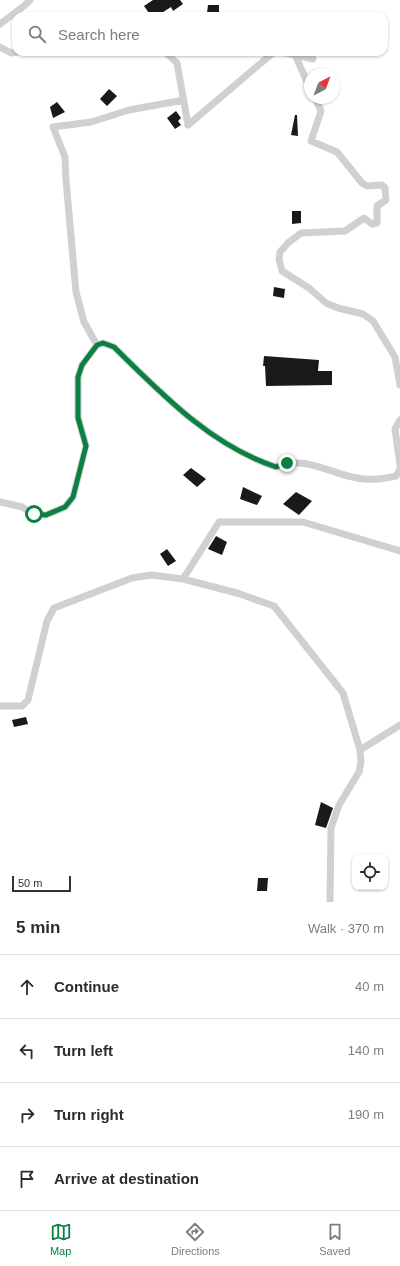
<!DOCTYPE html>
<html lang="en">
<head>
<meta charset="utf-8">
<style>
  body { margin:0; font-family:Arial,sans-serif; background:#f7f7f7; color:#2b2b33 }
  .controls { position:absolute; right:12px; bottom:12px; display:grid; overflow:hidden; border-radius:8px; box-shadow:0 1px 3px #0004 }
  .controls button { width:36px; height:36px; display:grid; place-items:center; padding:0; border:0; border-bottom:1px solid #e1e1e2; background:#fff; color:#2b2b33; font:20px sans-serif }
  .compass { position:absolute; left:304px; top:68px; width:36px; height:36px; border-radius:50%; background:#fff; box-shadow:0 1px 3px #0004; rotate:41deg }
  .scale { position:absolute; left:12px; bottom:10px; width:59px; box-sizing:border-box; padding-left:4px; border:2px solid #333; border-top:0; font-size:11px; line-height:14px; white-space:nowrap; color:#333; -webkit-text-stroke:3px #fff; paint-order:stroke }
  .stop { position:absolute; width:12px; height:12px; margin:-9px; border:3px solid #0b8043; border-radius:50%; background:#fff }
  .stop.end { background:#0b8043; border-color:#fff; box-shadow:0 1px 4px #0008 }
  .list { margin:0; padding:0; list-style:none }
  h2 { display:flex; justify-content:space-between; align-items:center; height:52px; margin:0; padding:0 16px; font-size:17px }
  h2 small { font-size:13px; font-weight:400; color:#7c7c81 }
  .list li { display:grid; grid-template-columns:26px 1fr auto; gap:12px; align-items:center; box-sizing:border-box; height:64px; padding:0 16px; border-top:1px solid #e1e1e2 }
  .list b { display:block; font-size:15px; white-space:nowrap }
  .list em { font-size:13px; font-style:normal; color:#7c7c81 }
  .icon { flex:none; width:22px; height:22px; fill:none; stroke:currentColor; stroke-width:2; stroke-linecap:round; stroke-linejoin:round }
  .map { position:relative; flex:none; width:400px; height:902px; overflow:hidden }
  .search { position:absolute; background:#fff; box-shadow:0 1px 3px #0004; left:12px; right:12px; top:12px; height:44px; display:flex; align-items:center; gap:10px; box-sizing:border-box; padding:0 14px; border-radius:12px; color:#7c7c81; font-size:15px }
  .sheet { height:308px; background:#fff }
  nav { display:flex; justify-content:space-around; align-items:center; box-sizing:border-box; height:56px; border-top:1px solid #e1e1e2; background:#fff; font-size:11px; color:#7c7c81 }
  nav a { display:grid; justify-items:center; gap:2px }
  nav .on { color:#0b8043 }
  .map>svg:first-child { display:block }
  .building { fill:#1a1a1a }
  .lines { fill:none; stroke-linecap:round; stroke-linejoin:round }
  .minor { stroke:#d0d0d0; stroke-width:7 }
  .route { stroke:#0b8043; stroke-width:5 }
</style>
</head>
<body>
<div class="map">
<svg width="400" height="902" viewBox="0 0 400 902">
  <rect width="100%" height="100%" fill="#fff"/>
  <path class="building" d="M153,0H180L183,4L173,11L171,7L157,16H151L144,6Z
    M208,5H219V15L207,13Z
    M109,89L117,96L107,106L100,99Z
    M57,102L65,112L53,118L50,107Z
    M176,111L181,118L178,121L181,125L175,129L167,118Z
    M295,115H297L298,136L291,135Z
    M292,211H301V223L292,224Z
    M274,287L285,289L284,298L273,296Z
    M264,356L319,360L318,371H332V385L266,386L265,366H263Z
    M191,468L206,479L197,487L183,475Z
    M243,487L262,496L257,505L240,499Z
    M296,492L312,501L299,515L283,504Z
    M216,536L227,542L222,555L208,549Z
    M167,549L176,561L168,566L160,554Z
    M26,717L28,724L14,727L12,720Z
    M321,802L333,808L326,828L315,825Z
    M258,878H268L267,891H257Z"/>
  <g class="lines">
    <path class="minor" d="M175,16H180
      M0,24L24,6L30,0
      M0,47L11,53L18,52
      M165,52L177,63L188,125
      M282,52L313,59
      M295,55L310,88
      M315,98L321,111L311,141L337,152L362,183L367,186L382,185L385,188L386,200L377,206V223L372,224L364,218L345,231L301,233L288,243L280,252L279,259L282,271L309,288L326,303L338,308L363,314L373,321L395,357L400,385
      M188,125L274,52
      M97,345L84,322L76,292L66,180L65,157L53,127L91,122L129,110L184,100
      M400,420L395,429L400,465
      M0,502L22,507L34,514L46,515L65,507L73,497L86,446L78,417V377L82,365L97,345L103,343L114,347C162,394 210,445 276,467C307,455 327,473 357,478C371,481 383,479 396,476L400,469
      M183,579L219,522H303L400,551
      M0,706H22L28,700L47,621L54,608L132,578L151,575L183,579L237,593L274,606L343,693L360,750L361,762L359,772L339,805L331,828L330,902
      M360,750L400,725"/>
  </g>
  <g class="lines">
    <path class="route" d="M34,514L46,515L65,507L73,497L86,446L78,418V377L82,365L97,345L103,343L114,347C162,394 210,445 276,467L287,463"/>
  </g>
</svg>
<div class="controls">
<button><svg class="icon" aria-label="locate" viewBox="0 0 24 24"><circle cx="12" cy="12" r="6"/><path d="M12 2v4M12 18v4M2 12h4M18 12h4"/></svg></button>
</div>
<svg class="compass" viewBox="-18 -18 36 36"><path d="M0-13l5 13h-10z" fill="#e53935"/><path d="M0 13l5-13h-10z" fill="#7c7c81"/></svg>
<div class="scale">50 m</div>
<div class="stop" style="left:34px;top:514px"></div>
<div class="stop end" style="left:287px;top:463px"></div>
<div class="search"><svg class="icon" aria-label="search" viewBox="0 0 24 24"><circle cx="10" cy="10" r="6"/><path d="M15 15l6 6"/></svg>Search here</div>
</div>
<section class="sheet">
<h2>5 min<small>Walk · 370 m</small></h2>
<ul class="list">
<li><svg class="icon" aria-label="ahead" viewBox="0 0 24 24"><path d="M12 20V5M6 11l6-6 6 6"/></svg><div><b>Continue</b></div><em>40 m</em></li>
<li><svg class="icon" aria-label="left" viewBox="0 0 24 24"><path d="M17 20v-9H6M10 6l-5 5 5 5"/></svg><div><b>Turn left</b></div><em>140 m</em></li>
<li><svg class="icon" aria-label="right" viewBox="0 0 24 24"><path d="M7 20v-9h11M14 6l5 5-5 5"/></svg><div><b>Turn right</b></div><em>190 m</em></li>
<li><svg class="icon" aria-label="arrive" viewBox="0 0 24 24"><path d="M6 21V4h12l-3 4 3 4H6"/></svg><div><b>Arrive at destination</b></div></li>
</ul>
</section>
<nav>
<a class="on"><svg class="icon" aria-label="map" viewBox="0 0 24 24"><path d="M3 6l6-2 6 2 6-2v14l-6 2-6-2-6 2zM9 4v14M15 6v14"/></svg>Map</a>
<a><svg class="icon" aria-label="directions" viewBox="0 0 24 24"><path d="M12 3l9 9-9 9-9-9zM9 14v-3h6M13 9l2 2-2 2"/></svg>Directions</a>
<a><svg class="icon" aria-label="saved" viewBox="0 0 24 24"><path d="M7 4h10v16l-5-4-5 4z"/></svg>Saved</a>
</nav>
</body>
</html>
